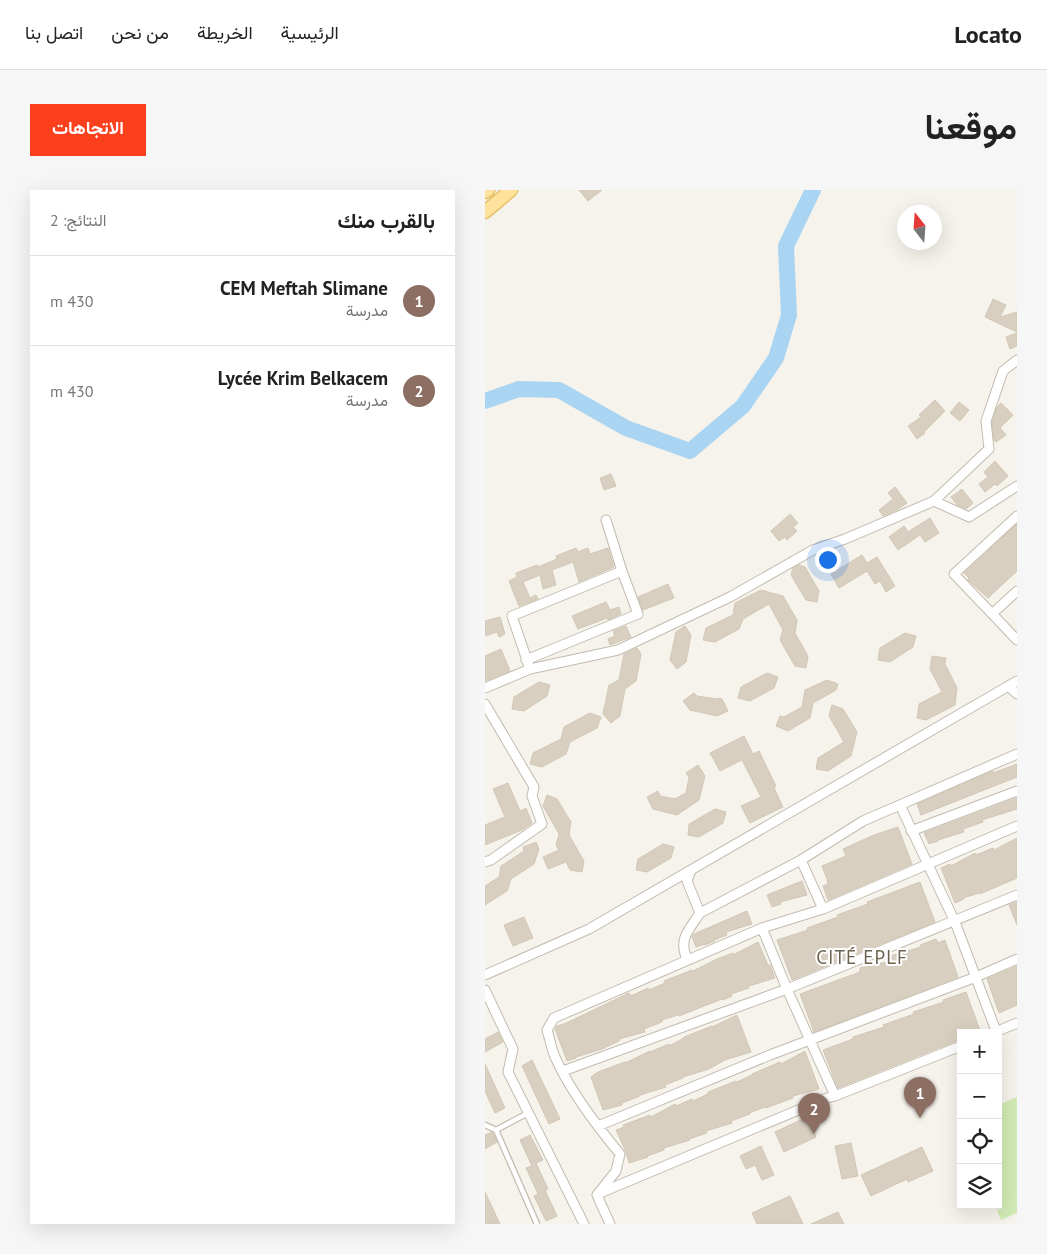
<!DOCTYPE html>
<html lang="ar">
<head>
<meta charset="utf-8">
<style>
  body { margin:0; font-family:"PT Sans",Vazirmatn,sans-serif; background:#f6f6f6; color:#222; direction:rtl }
  .controls { position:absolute; right:15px; bottom:15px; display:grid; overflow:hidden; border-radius:0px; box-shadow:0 5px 20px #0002 }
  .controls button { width:45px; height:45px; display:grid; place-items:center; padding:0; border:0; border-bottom:1px solid #e0e0e0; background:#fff; color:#222; font:25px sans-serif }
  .compass { position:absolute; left:412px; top:15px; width:45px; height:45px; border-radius:50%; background:#fff; box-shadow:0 5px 20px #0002; rotate:343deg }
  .you { position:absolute; left:342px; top:369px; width:18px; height:18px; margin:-12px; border:4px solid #fff; border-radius:50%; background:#1a73e8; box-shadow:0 0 0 8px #1a73e833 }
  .badge { display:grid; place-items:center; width:32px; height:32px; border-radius:50%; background:#fc3f1d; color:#fff; font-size:16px; font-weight:700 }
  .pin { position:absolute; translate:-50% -41px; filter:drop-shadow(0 1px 2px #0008) }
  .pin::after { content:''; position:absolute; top:26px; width:18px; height:15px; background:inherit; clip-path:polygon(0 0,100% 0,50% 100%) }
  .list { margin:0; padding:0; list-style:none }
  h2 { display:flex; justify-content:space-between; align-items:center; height:65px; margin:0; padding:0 20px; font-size:21px }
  h2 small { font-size:16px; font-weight:400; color:#767676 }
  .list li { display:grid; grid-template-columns:32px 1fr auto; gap:15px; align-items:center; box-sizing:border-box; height:90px; padding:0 20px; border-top:1px solid #e0e0e0 }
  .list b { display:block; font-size:19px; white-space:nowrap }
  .list p { margin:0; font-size:16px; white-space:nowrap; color:#767676 }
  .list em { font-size:16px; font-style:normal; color:#767676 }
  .icon { flex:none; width:28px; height:28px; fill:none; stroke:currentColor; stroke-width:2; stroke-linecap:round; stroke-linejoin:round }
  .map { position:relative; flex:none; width:532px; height:1034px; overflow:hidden; direction:ltr; border-radius:0px }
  header { display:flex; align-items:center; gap:30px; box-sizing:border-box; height:70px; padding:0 25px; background:#fff; border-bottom:1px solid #e0e0e0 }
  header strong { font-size:24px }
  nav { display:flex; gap:28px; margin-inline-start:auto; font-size:18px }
  .intro { display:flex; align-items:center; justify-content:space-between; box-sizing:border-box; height:120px; padding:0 30px }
  h1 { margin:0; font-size:35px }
  .button { padding:12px 22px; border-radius:0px; background:#fc3f1d; color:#fff; font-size:18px; font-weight:700 }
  main { display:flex; gap:30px; padding:0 30px }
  aside { flex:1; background:#fff; border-radius:0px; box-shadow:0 5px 20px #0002 }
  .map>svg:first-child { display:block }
  .green { fill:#d2eab5 }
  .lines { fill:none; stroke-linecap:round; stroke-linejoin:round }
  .river { stroke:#a9d4f2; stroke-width:16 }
  .building { fill:#d8cfc1; stroke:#d3c7b4 }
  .service-casing { stroke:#c2bbae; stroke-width:7 }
  .minor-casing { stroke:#c2bbae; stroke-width:11 }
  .primary-casing { stroke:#e6c16a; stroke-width:15 }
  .service { stroke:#fff; stroke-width:4.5 }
  .minor { stroke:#fff; stroke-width:9 }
  .primary { stroke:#ffe39c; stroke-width:12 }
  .labels { text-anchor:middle; stroke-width:4; stroke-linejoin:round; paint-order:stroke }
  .neighbourhood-label { font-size:19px; letter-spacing:1px; fill:#6e6250; stroke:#fff }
</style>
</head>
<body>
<header>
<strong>Locato</strong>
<nav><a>الرئيسية</a><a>الخريطة</a><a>من نحن</a><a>اتصل بنا</a></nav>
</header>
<div class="intro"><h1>موقعنا</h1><a class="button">الاتجاهات</a></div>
<main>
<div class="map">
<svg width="532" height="1034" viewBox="0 0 532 1034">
  <rect width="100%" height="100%" fill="#f6f3ec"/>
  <path class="green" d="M532,907V1023L516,1030L510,1015H513V915Z"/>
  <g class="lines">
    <path class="river" d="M0,211L34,199L74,200L141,238L205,261L258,216L291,168L304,125L301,56L328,0"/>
  </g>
  <path class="building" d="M94,0H117L103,11Z
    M508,109L521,115L515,127L532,122V142L500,127Z
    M532,143V156L525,159L521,147Z
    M450,210L460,221L439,242L440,243L432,249L423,236L436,227L434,225Z
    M474,212L484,220L475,231L465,223Z
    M516,213L528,225L515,238L521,245L511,252L509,250L507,232L512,217Z
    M510,271L523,286L512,296L510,294L500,302L494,294L503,287L499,282Z
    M126,284L131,296L119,300L115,288Z
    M410,297L422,313L412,320L398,326L394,320L408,309L403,303Z
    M477,299L488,313L481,319L472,315L466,307Z
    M305,324L313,333L308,337L312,341L302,350L300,347L294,351L286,341Z
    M445,328L454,343L440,352L435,345L413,360L404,347L419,336L423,342Z
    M532,334V381L503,408L483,390L484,388L479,383Z
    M91,358L93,362L103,358L105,364L123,358L129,377L94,392L88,372L67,380L71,395L58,399L55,385L38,392L45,408L51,405L53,409L34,416L24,391L32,387L31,383L52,375L53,377L72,369L71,366Z
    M377,365L382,373L392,367L410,396L401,402L395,391L390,394L382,381L354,398L346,384Z
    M314,375L320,377L334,401L332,412L321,410L306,385L308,378Z
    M183,394L189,408L158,420L153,407Z
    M276,400L298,406L312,430L310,443L323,466L321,478L310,476L295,450L298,440L284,414L258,429L254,439L230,452L218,450L221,438L248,425L250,413Z
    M121,412L125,420L134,417L136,424L123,430L122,428L93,439L87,426Z
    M15,427L20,444L14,447L12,442L0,446V431Z
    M141,436L146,447L125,455L123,449L130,446L128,441Z
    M200,436L206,445L201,472L192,479L185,470L191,442Z
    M420,443L431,446L428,457L405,472L393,470L395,458Z
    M152,458L156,464L151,491L140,499L135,526L126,533L118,524L124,495L134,490L139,464Z
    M16,459L25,481L0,491V466Z
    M447,466L461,468L460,474L472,498L470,515L441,530L432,528L434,514L457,502L445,479Z
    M282,483L293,487L289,498L265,511L253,508L256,497Z
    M342,490L353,494L351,500L328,513L325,528L303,541L291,536L295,526L299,527L317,517L320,500Z
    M54,492L65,495L62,506L39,521L27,519L29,507Z
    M209,503L212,506L231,509L233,508L237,509L243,521L232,526L205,520L198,511Z
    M347,515L358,519L372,542L366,566L343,581L331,579L333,568L359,552L344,526Z
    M105,523L116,527L112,538L85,552L81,564L57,577L45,574L48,563L76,549L79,537Z
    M259,546L268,564L274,561L291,596L289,598L298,617L265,633L256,616L276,607L257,570L235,581L225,563Z
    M532,574V587L436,625L432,614L508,581V583Z
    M213,575L220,586L214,610L192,625L168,619L162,607L173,601L175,606L190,609L201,603L204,587L201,583Z
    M23,593L35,621L41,618L47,633L37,640L0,655V635L20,627L8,599Z
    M62,605L72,609L86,632L84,645L99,671L97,682L85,680L81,672L63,679L58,667L74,660L71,655L74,644L58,616Z
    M532,608V619L497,630L498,632L478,639L479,642L453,650V651L444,654L439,643Z
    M230,619L241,622L238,633L214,647L203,645L204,634Z
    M413,637L427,674L343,710L338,696L343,694L342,689L337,676L361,666L358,659L389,645Z
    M532,648V688L495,704L494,703L478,708L479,709L470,713L456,678L465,674L466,676L490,663L491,665L508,658L509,660Z
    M51,652L54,659L49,674L26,689L22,701L0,715V696L14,687L16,676L39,661L38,657Z
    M178,654L189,657L186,668L162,682L151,680L153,669Z
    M317,691L322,705L295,712L296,714L287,717L282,705Z
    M435,692L450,732L307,790L292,750L323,740L322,738L353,727L352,725L383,714L382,712Z
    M532,712V735L524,715Z
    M262,721L267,734L241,742L242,745L229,750L230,751L220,755V754L211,757L207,747L209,744Z
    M39,727L48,748L28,756L19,735Z
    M451,749L453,753L460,750L473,787L329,842L315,804L375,782V778L406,771L405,766L436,757L435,755Z
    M273,752L283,775H285L290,788L264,796V798L246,804L247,806L238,810L237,809L194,826L193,825L177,830V832L159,839L160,842L134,849V851L117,859L91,867V868L82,871L70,839L72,836L79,834L144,803L146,806L163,798L164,800L180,793L179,791L207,780L208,781L232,769L248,763V765Z
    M532,776V815L514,823L502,789Z
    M481,802L496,843H476V849L353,898L338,860L368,849V847L399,837L398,835L429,824L428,822L459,812L458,810Z
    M252,825L266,862L240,870L224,879L198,887V888L180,895L181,897L155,905V906L137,913V915L118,920L106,887L113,882L140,872V873L165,861V862L184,854V856L199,848V847L227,836V837Z
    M13,842L18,852L0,862V849Z
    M320,861L334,899L308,906V908L281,918L280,917L264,923L265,924L246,931L247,933L221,941L222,943L204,949L205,950L179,958V960L162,966L163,967L144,973L141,962L131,940L139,937L138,935L165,925L166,927L190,914L191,916L207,909L208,911L223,904V902L251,891L252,892L267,885V884L295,872L296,874Z
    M47,870L75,929L64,934L37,876Z
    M0,874L20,918L10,923L0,901Z
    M322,927L331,947L299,962L290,942Z
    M7,942L12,952L0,959V945Z
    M45,945L58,970L51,973L63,999L60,1000L72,1026L61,1031L49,1006L53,1004L41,978L47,976L35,950Z
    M366,953L373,986L357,989L350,956Z
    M276,956L289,985L277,990L270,975L261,979L255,966Z
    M437,957L448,981L423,992L422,989L386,1006L376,985Z
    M0,1002L15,1034H0Z
    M305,1006L318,1034H272L267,1023Z
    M353,1022L359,1034H326Z"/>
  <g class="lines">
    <defs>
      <path id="service" d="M43,923L11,940L52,1034
        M0,935L11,940"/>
      <path id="minor" d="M449,311L484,327L532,296
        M532,326L469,384L532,450
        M507,424L532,401
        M41,470L153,424L137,381
        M45,479L133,460L245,407L328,360L360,349L449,311L504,259L501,231L518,181L532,170
        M523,496L532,504
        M0,498L45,479L27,426L137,381L121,330
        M0,514L49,597L47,606L57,634L6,670L0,672
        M415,615L470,732L511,841
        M426,641L532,601
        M316,670L338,719
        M206,680L202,691L215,723L316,670L378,631L532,564
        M277,738L302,799L350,906
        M202,769C193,749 204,740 215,723
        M0,785L104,739L532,491
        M0,800L28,859L23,882L99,1034
        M508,843L532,833
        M78,881L302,799L532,705
        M113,936L285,865L491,787L532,769
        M115,1003L342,908L350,906L476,856
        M112,1005L131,981L135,964C111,935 85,901 70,867C66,858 65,849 62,840L69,828L277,738L338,719L532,636
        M112,1005L125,1034"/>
      <path id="primary" d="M0,2L3,0
        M0,22L26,0"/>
    </defs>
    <use href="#service" class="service-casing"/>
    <use href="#minor" class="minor-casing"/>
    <use href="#primary" class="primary-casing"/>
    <use href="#service" class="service"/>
    <use href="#minor" class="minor"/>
    <use href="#primary" class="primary"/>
  </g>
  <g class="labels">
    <g class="neighbourhood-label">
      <text x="377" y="774">CITÉ EPLF</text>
    </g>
  </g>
</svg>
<div class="controls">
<button>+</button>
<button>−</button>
<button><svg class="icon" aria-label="locate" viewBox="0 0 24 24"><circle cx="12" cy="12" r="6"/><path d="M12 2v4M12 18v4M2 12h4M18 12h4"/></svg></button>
<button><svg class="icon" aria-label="layers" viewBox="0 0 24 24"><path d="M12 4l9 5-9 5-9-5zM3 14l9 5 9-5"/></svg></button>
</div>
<svg class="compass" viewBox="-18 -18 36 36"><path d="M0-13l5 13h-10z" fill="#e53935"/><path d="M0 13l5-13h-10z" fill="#767676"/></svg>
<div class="you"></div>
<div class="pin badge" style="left:435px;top:928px;background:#8d6e63">1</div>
<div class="pin badge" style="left:329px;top:944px;background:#8d6e63">2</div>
</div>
<aside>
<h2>بالقرب منك<small>النتائج: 2</small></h2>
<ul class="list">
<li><span class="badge" style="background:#8d6e63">1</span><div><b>CEM Meftah Slimane</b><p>مدرسة</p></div><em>430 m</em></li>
<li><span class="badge" style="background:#8d6e63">2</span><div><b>Lycée Krim Belkacem</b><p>مدرسة</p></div><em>430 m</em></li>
</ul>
</aside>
</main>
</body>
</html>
